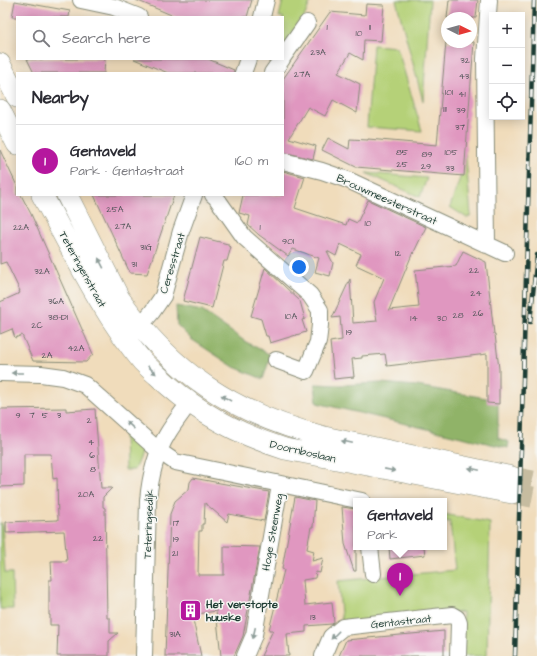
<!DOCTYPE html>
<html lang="en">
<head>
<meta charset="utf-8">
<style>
  body { margin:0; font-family:"Architects Daughter",sans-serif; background:#f7f7f7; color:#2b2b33 }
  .controls { position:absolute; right:12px; top:12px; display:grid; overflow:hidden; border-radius:0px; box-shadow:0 2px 10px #0003 }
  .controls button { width:36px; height:36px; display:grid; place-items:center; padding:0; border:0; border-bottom:1px solid #e1e1e2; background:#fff; color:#2b2b33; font:20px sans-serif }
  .compass { position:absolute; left:441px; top:12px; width:36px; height:36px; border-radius:50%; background:#fff; box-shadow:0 2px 10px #0003; rotate:95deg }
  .you { position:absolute; left:299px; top:267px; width:14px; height:14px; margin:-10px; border:3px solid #fff; border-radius:50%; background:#1a73e8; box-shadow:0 0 0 6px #1a73e833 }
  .badge { display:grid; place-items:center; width:26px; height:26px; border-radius:50%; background:#b5179e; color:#fff; font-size:13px; font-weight:700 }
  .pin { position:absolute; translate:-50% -33px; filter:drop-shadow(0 1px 2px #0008) }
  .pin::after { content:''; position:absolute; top:21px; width:14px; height:12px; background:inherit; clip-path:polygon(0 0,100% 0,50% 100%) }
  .popup { position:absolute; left:353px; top:498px; width:94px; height:52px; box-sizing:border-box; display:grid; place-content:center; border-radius:0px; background:#fff; filter:drop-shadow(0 1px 3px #0005); font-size:13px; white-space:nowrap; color:#7c7c81 }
  .popup b { font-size:15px; color:#2b2b33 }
  .popup::after { content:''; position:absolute; left:50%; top:100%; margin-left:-8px; border:8px solid transparent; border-top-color:#fff }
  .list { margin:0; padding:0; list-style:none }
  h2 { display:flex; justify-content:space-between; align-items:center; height:52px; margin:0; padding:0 16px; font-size:17px }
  h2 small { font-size:13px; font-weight:400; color:#7c7c81 }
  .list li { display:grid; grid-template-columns:26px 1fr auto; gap:12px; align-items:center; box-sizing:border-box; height:72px; padding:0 16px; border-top:1px solid #e1e1e2 }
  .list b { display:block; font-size:15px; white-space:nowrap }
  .list p { margin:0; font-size:13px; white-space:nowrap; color:#7c7c81 }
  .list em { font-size:13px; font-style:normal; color:#7c7c81 }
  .icon { flex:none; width:22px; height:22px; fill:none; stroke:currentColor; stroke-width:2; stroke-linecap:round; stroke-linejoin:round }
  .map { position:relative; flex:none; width:537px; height:656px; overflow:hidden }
  .search { position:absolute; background:#fff; box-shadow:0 2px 10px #0003; left:16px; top:16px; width:268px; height:44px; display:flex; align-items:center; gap:10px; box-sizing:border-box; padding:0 14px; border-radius:0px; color:#7c7c81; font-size:15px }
  .panel { position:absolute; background:#fff; box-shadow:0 2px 10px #0003; left:16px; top:72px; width:268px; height:124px; border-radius:0px }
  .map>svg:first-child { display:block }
  .green { fill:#b5d178; stroke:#6a8756 }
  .forest { fill:#90b368; stroke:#58784e }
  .building { fill:#e097c0 }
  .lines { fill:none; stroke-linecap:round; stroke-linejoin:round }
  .major-tunnel { stroke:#c6bca0; stroke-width:21; stroke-dasharray:21 10; stroke-linecap:butt }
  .minor-casing { stroke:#888c78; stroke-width:18 }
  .major-casing { stroke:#888c78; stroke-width:22 }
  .minor { stroke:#fff; stroke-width:16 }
  .major { stroke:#fff; stroke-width:21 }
  .rail-casing { stroke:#1f3d34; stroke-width:4.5 }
  .rail { stroke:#f6f6f2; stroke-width:3; stroke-dasharray:9; stroke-linecap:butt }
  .oneway { fill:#8f9e9a }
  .labels { text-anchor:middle; stroke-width:3; stroke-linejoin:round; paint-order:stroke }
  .number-label { font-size:9px; fill:#4f5457 }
  .street-label { font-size:11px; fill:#1f3d34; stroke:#f6f6f2 }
  .poi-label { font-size:11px; font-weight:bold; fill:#1f3d34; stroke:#f6f6f2; text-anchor:start }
</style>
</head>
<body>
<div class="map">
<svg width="537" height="656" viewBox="0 0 537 656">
  <rect width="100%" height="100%" fill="#f6f6f2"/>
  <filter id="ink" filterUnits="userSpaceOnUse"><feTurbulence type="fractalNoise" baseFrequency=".025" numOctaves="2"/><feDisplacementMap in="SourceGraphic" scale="8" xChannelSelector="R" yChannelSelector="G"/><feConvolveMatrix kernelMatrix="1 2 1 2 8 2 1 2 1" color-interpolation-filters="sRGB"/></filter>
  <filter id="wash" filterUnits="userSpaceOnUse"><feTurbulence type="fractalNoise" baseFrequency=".012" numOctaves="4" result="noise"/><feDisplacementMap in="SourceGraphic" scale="16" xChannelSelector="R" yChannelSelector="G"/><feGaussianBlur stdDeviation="0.9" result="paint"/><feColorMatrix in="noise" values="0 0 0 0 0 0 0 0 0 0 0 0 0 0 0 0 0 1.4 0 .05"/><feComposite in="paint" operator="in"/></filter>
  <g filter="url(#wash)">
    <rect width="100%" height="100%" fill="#f0dcbb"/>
    <path class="green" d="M283,0H311L303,20L283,50V17H279Z
      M396,0H430L423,101Z
      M373,45L397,47L422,131L367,127Z
      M464,138L471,215L467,218L450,207L461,175Z
      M366,173L427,178L420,197Z
      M124,434L130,437L142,451L134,470H125Z
      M444,514L490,523L487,656H462L463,612L342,624L338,581L455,570L450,522L444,521Z
      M0,523H2L5,573H12L13,609H0Z"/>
    <path class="forest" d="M176,306L202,311L246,342L271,355L263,379L234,367L191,339L177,325Z
      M381,383L417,386L498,400V438L509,442L508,448L317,403L315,384L340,385Z"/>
    <g id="blocks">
      <path class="building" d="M136,0H252L247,17H176Z
        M449,0H478L476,18H447Z
        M15,1L70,11L69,17H12Z
        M366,4L384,5L381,41L364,40L363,60L350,53L338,73L360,84L357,113L333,100L325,116L308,107L289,138L316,146L313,159L283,152V79L330,12L365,15Z
        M446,42H474L464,176L356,167L322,150L328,138L349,149L350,139L368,140V139L437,145Z
        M27,59H105L104,73H34Z
        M134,59H208L234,70V73H168Z
        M0,150L17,186V195H21L31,214L93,354L86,362L33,361L22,335L15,338L12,329L0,334V302L20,293L19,291H20L6,262L0,264Z
        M283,171L305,177L295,208L346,225L348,219L357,223L368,200L426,227L413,254V252L389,310L419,307L415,270L456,266L463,251L486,262L494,334H495L499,369V404L487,403V354L387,366L385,354L362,356V358L352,359L354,377L334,379L330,342L342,340L340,317L332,318L350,279L353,323L364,322L365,323L366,322L377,321L374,302L384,278L356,265L361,254L340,244L336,256L327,251L333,263L330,276L315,272L319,258L293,249L288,256L259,235L248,225L250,216L239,213L243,195H283Z
        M94,195H174L147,274L130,273Z
        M200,237L228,244V246L231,247L227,261H224L212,308L183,301Z
        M265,268L300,301L305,319L302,320L306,332L270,343L268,336H266L261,319L251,316Z
        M66,408V411L95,409L101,488H112L103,497V507L105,508L107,618H110V633H118L109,641V656H57L58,625H50V615H49V580H52L51,561H67L64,531L6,533V522L58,520L57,478L53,479L51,454H24V486L0,487V409Z
        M193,478L269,492L264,521L229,514L227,522L205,503L204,524H202V531H199L198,575H224V546L260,547L243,636L234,656H221L216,611L192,615L201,656H165L170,514L175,501L189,489L190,482Z
        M295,497L315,501L313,527H311L307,549L314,551L312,561L323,558L320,573L316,572L315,578L303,580L305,605L332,602L334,622L332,624L306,626V632L287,634L289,656H261L273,630H269L284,570L282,569Z
        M342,507L356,509V571H354L345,544Z
        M389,547H424L425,555L390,559Z
        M444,631V656H339L346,640Z"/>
    </g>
  </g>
  <g filter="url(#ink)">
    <use href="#blocks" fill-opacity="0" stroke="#888c78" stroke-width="1"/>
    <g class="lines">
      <path class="major-tunnel" d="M512,477L537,482
        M512,493L537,498"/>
      <defs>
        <path id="minor" d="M81,0L114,7L139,17
          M262,17L266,0
          M283,57L307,23
          M243,73L248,59
          M272,73L282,59
          M283,161L322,171L348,180L505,253
          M213,195L215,196L244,237L310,295L320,310V325L318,342L306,371L276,360
          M487,245L485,59L489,0
          M140,326L152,312L163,296L181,231L194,195
          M0,373L41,374L63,377L85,385L159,451L175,462L362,501
          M370,547L373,574
          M144,656L148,501C150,478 155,454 168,433C174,423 182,413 189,403
          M245,656L254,635L280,485
          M323,656L331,637L343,627L452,615L457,618L459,623L458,656"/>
        <path id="major" d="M0,64L17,97
          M0,110L17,144
          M42,195C73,251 101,312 142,361C147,366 152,371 157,375C193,410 237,434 285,449L512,493
          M67,195L119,298C173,374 234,414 324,437L512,477"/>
      </defs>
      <use href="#minor" class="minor-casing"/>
      <use href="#major" class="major-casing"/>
      <use href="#minor" class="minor"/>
      <use href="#major" class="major"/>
      <defs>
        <path id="rail" d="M530,322L537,255
          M515,656L534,0"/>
      </defs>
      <use href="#rail" class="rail-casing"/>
      <use href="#rail" class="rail"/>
    </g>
    <defs><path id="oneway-solid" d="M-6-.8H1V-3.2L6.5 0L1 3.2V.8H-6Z"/></defs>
    <g class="oneway">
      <use href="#oneway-solid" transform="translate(101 263) rotate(-117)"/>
      <use href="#oneway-solid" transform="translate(152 370) rotate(44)"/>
      <use href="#oneway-solid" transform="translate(17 373) rotate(-180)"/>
      <use href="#oneway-solid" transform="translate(226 398) rotate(-149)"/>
      <use href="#oneway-solid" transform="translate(130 425) rotate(-137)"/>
      <use href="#oneway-solid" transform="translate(347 442) rotate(-168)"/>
      <use href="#oneway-solid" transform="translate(474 469) rotate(-168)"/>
      <use href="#oneway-solid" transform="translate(390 470) rotate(11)"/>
      <use href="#oneway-solid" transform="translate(254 633) rotate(103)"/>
      <use href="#oneway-solid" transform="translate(335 635) rotate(134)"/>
    </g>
  </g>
  <defs>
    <symbol id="building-square" viewBox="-11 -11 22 22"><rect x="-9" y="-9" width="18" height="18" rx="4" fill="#b5179e" stroke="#f6f6f2"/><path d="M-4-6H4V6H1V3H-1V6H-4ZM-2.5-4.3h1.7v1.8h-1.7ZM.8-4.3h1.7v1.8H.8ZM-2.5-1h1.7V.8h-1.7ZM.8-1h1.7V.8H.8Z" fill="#fff"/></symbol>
  </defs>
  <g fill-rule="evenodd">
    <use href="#building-square" x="178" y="598" width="25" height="25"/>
  </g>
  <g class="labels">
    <g class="number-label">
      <text x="327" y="30">1</text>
      <text x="370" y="30">11</text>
      <text x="359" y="36">10</text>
      <text x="318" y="55">23A</text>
      <text x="465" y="63">32</text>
      <text x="302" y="77">27A</text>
      <text x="464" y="79">43</text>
      <text x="449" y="95">101</text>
      <text x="462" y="97">41</text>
      <text x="445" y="112">111</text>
      <text x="461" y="113">39</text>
      <text x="460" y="130">37</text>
      <text x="402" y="155">85</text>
      <text x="451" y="155">105</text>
      <text x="427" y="157">89</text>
      <text x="402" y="167">25</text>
      <text x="426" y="169">29</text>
      <text x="450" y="171">33</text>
      <text x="115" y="212">25A</text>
      <text x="368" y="226">10</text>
      <text x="123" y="229">27A</text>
      <text x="21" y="230">22A</text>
      <text x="260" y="230">1</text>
      <text x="288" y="244">901</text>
      <text x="146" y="250">31G</text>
      <text x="398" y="256">12</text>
      <text x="134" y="267">31</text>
      <text x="474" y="273">22</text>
      <text x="42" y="274">32A</text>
      <text x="476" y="296">24</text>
      <text x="56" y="304">36A</text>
      <text x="478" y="316">26</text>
      <text x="458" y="318">28</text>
      <text x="291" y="319">10A</text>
      <text x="58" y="320">38-D1</text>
      <text x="414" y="321">14</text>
      <text x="442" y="321">30</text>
      <text x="37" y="328">2C</text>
      <text x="349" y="335">19</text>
      <text x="76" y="351">42A</text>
      <text x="47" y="358">2A</text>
      <text x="18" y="418">9</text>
      <text x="32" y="418">7</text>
      <text x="45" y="418">5</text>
      <text x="59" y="418">3</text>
      <text x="89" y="423">2</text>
      <text x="91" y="445">4</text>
      <text x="92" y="458">6</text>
      <text x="93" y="472">8</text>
      <text x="86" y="497">20A</text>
      <text x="176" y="526">17</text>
      <text x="98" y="541">22</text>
      <text x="176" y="542">19</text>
      <text x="175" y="556">21</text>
      <text x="313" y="620">13</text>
      <text x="175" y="637">31A</text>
    </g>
    <g class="street-label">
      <text transform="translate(387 199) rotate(24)" y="4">Brouwmeesterstraat</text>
      <text transform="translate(172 263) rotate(-73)" y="4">Ceresstraat</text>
      <text transform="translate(83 269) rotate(61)" y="4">Teteringenstraat</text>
      <text transform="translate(303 451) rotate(13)" y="4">Doornboslaan</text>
      <text transform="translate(148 524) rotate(-88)" y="4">Teteringsedijk</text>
      <text transform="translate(272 532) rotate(-80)" y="4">Hoge Steenweg</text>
      <text transform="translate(401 621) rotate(-6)" y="4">Gentastraat</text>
    </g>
    <g class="poi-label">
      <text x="206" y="608">Het verstopte<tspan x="206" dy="13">huuske</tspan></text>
    </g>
  </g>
</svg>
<div class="controls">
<button>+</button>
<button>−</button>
<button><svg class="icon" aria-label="locate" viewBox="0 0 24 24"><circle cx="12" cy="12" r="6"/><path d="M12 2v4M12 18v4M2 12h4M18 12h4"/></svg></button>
</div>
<svg class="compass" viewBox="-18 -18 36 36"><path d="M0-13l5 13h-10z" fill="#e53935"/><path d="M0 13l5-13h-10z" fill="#7c7c81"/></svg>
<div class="you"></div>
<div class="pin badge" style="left:400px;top:596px">1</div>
<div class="popup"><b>Gentaveld</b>Park</div>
<div class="search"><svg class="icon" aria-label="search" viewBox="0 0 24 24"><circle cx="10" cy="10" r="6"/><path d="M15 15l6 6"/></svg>Search here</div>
<section class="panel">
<h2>Nearby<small></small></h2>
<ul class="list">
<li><span class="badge">1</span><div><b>Gentaveld</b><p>Park · Gentastraat</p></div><em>160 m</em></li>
</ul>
</section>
</div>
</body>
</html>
